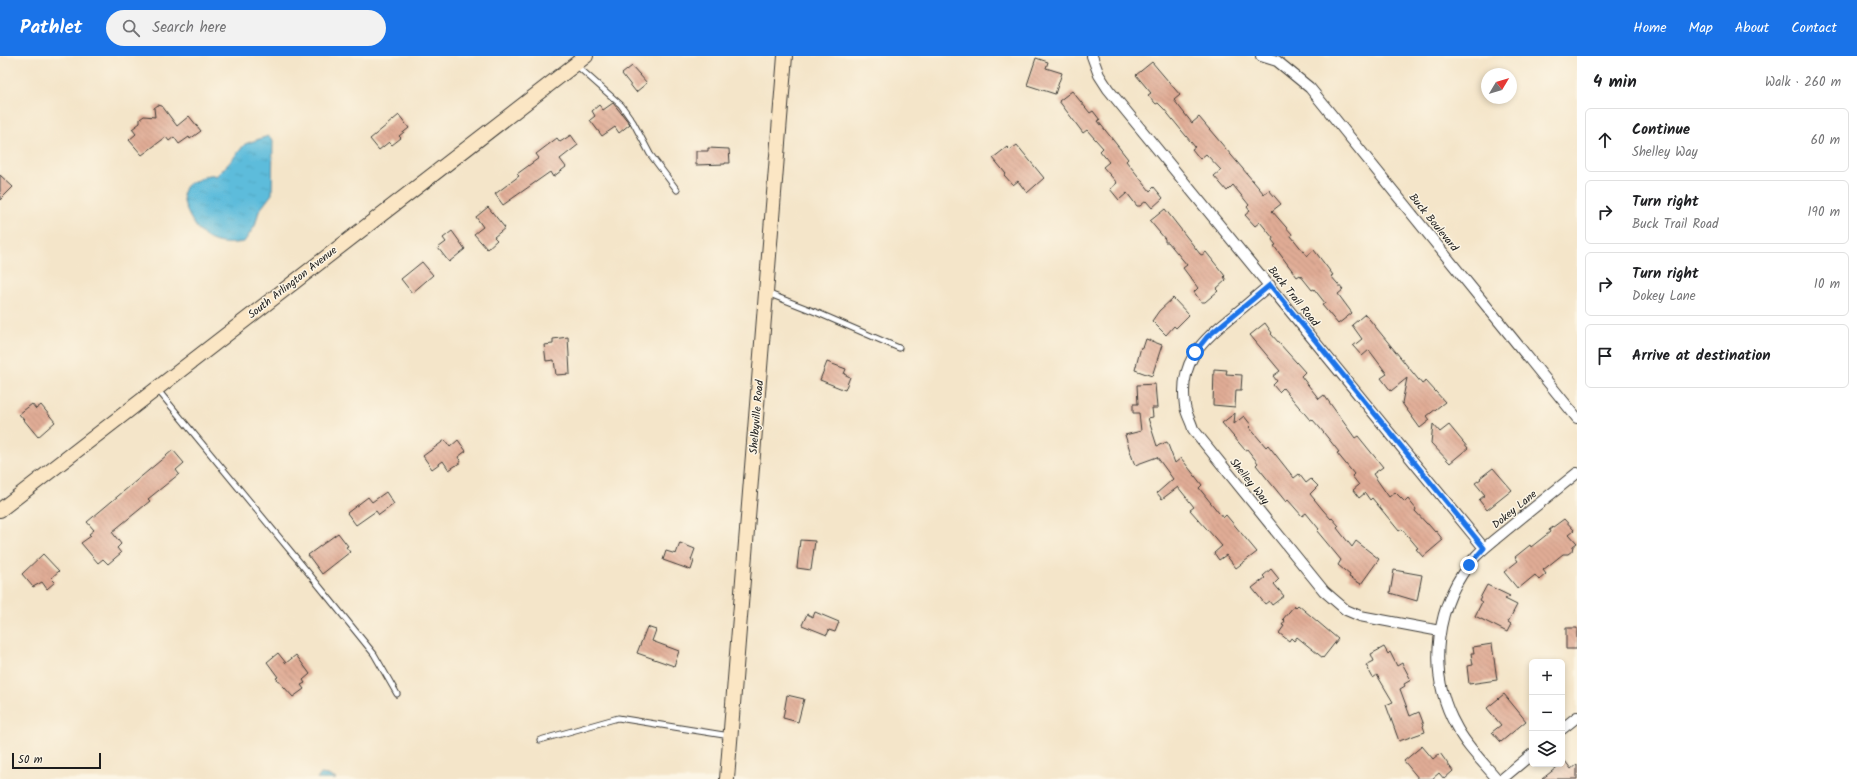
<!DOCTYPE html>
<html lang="en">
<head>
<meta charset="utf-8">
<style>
  body { margin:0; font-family:Kalam,sans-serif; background:#f2f2f2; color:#202124 }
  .controls { position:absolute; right:12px; bottom:12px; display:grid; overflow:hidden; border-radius:6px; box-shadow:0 2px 6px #0003 }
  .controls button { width:36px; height:36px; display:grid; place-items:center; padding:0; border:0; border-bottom:1px solid #e0e0e0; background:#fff; color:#202124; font:20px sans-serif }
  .compass { position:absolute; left:1481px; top:12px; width:36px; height:36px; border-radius:50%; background:#fff; box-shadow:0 2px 6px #0003; rotate:52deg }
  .scale { position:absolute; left:12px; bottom:10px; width:89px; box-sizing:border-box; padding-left:4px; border:2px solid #1c1c1c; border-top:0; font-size:11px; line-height:14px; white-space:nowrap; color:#1c1c1c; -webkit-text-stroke:3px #fcf5e5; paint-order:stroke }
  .stop { position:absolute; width:12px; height:12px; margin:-9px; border:3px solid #1a73e8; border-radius:50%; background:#fff }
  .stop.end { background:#1a73e8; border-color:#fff; box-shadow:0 1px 4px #0008 }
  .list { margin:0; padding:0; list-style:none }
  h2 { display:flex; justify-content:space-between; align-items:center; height:52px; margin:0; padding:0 16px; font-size:17px }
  h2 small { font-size:13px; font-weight:400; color:#757577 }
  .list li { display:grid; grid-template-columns:26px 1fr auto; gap:12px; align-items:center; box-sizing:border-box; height:64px; margin:0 8px 8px; padding:0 8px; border:1px solid #e0e0e0; border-radius:6px }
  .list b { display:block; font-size:15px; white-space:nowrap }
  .list p { margin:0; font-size:13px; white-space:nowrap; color:#757577 }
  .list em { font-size:13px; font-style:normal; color:#757577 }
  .icon { flex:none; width:22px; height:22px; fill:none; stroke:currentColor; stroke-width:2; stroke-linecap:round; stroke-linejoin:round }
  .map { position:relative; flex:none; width:1577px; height:723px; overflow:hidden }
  header { display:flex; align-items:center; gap:24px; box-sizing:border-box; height:56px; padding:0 20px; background:#1a73e8; color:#fff }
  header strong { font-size:19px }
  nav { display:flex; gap:22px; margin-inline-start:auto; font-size:14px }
  .search { width:280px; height:36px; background:#f2f2f2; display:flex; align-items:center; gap:10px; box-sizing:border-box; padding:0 14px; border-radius:22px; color:#757577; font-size:15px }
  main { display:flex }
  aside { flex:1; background:#fff }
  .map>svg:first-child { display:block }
  .water { fill:url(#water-ripples); stroke:#3c6c7c }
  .building { fill:url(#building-back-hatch) }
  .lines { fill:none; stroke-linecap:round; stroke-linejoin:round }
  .lane-casing { stroke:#3c3a36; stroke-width:7 }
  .street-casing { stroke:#3c3a36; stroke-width:12 }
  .secondary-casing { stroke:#3c3a36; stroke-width:16 }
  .lane { stroke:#fff; stroke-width:5 }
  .street { stroke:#fff; stroke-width:10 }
  .secondary { stroke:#fbe6c4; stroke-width:14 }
  .route { stroke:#1a73e8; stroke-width:5 }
  .labels { text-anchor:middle; stroke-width:3; stroke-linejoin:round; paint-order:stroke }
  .street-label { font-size:11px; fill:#1c1c1c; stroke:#fcf5e5 }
</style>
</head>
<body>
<header>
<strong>Pathlet</strong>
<div class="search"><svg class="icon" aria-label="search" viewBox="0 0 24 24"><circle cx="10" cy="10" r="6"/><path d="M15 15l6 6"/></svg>Search here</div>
<nav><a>Home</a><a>Map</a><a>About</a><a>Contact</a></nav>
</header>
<main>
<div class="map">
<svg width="1577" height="723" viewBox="0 0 1577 723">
  <defs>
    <pattern id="water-ripples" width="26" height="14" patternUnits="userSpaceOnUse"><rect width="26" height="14" fill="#5dbcdb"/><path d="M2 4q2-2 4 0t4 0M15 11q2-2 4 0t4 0" fill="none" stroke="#50a1bb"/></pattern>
    <pattern id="building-back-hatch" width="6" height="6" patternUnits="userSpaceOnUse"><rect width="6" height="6" fill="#e0ac95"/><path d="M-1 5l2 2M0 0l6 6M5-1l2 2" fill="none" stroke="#c09380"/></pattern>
  </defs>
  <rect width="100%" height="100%" fill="#fcf5e5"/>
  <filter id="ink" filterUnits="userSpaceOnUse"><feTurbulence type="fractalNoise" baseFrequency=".025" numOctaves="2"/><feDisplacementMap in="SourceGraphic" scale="8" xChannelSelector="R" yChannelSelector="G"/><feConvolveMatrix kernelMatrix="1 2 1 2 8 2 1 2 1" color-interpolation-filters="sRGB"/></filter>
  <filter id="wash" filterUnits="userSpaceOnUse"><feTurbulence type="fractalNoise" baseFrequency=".012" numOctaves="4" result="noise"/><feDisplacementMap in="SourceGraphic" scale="16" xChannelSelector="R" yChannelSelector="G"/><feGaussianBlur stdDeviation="0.9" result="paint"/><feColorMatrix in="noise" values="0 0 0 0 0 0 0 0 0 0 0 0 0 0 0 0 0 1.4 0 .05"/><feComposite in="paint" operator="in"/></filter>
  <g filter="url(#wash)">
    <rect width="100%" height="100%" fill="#f4e5c9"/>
    <path class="water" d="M268,80L273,84L272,138L259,155L255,170L244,186C232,188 217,189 206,181C195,174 176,142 186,130C188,127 195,126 199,123C205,120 210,117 216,120L230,106L245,88Z
      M321,718L328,719L336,723H317Z"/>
    <g id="blocks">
      <path class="building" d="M1036,2L1048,6L1046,12L1062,17L1055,38L1027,29Z
        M1152,6L1180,39L1174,44L1192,67L1199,61L1264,138L1269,134L1281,148L1272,155L1292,178L1291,180L1307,200L1314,194L1333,219L1331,220L1343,234L1338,238L1352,257L1338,268L1322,249L1325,247L1314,233L1312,234L1300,219L1297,221L1274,190L1276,189L1272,184L1273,182L1260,166L1255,170L1245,159L1250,155L1247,151L1249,149L1233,129L1227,135L1214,120L1221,114L1206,98L1200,103L1192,93L1195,91L1164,53L1158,47L1156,48L1148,39L1151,37L1136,19Z
        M632,10L647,27L636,36L622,18Z
        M1072,35L1090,57L1093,55L1100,64L1098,65L1128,103L1126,105L1150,135L1154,131L1163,142L1152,152L1146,145L1140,150H1137L1127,137L1119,144L1110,133L1117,127L1103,111L1109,106L1100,95L1103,92L1087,74L1083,77L1059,45Z
        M613,47L630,68L619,77L615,71L602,80L590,64L595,60L592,55L599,49L603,54Z
        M158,49L162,50L177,70L189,60L201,75L190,83L189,81L179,88L174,81L169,85L166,81L142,99L129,84L136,78L132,73L140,67V63L144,60L155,61L154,52Z
        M399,59L409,72L399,80L401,82L392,89L389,86L379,94L370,83Z
        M571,79L578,89L560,103L566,111L553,121L550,116L503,149L495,138L519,120L517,118L539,102L536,98L557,82L560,86Z
        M1017,89L1044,122L1027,137L1018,125L1013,129L1004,119L1006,118L993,102L1007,91L1010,94Z
        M708,92L729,93L730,107H725V108L696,109V95H708Z
        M0,119L13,131L0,144Z
        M488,151L505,172L494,181L497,184L487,193L474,178L483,171L476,161Z
        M1165,153L1200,198L1202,199L1206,196L1225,220L1224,221L1226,224L1216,233L1218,235L1205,246H1201L1194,236L1198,232L1183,212L1187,209L1168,186H1165V183L1150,165Z
        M452,175L465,193L449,206L438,192L446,186L443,182Z
        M422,206L433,219L412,237L401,223Z
        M1173,242L1189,259L1176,272L1174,270L1166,279L1152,265L1159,255Z
        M1365,258L1422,328L1426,325L1445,346L1427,360L1430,364L1420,372L1402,347L1407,322L1391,335L1381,322L1387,318L1369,294L1362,300L1353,290L1362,283L1352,269Z
        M1265,267L1272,277L1271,278L1305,316L1301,320L1319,343L1324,339L1355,382L1358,380L1383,411L1373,418L1389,441L1395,436L1405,446L1408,443L1416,453L1415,455L1427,468H1428L1435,476L1436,475L1443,484L1423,501L1416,493L1418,492L1402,473L1399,475L1372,442L1370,444L1365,437L1359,442L1353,434L1359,429L1352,420L1354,418L1337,397L1339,396L1320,372L1312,363L1310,364L1283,332L1279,336L1273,329L1277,325L1273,320L1280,315L1250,279Z
        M568,281L570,318L556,319L554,304L546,305L544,289L553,288V283Z
        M1146,283L1162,289L1152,320L1135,314L1141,291L1143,292Z
        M827,306L846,313L844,318L850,321L845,334L820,324Z
        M1214,313L1227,314L1226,318L1242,319L1241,334H1236L1235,351L1213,349Z
        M1155,328L1157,352H1152L1153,361L1148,362L1157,390L1167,386L1175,407L1181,402L1202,429L1199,432L1223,462L1226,459L1257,496L1236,512L1226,499L1219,504L1214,497L1222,490L1190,454L1194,451L1178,431L1162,443L1157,437L1173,423L1157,401L1135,409L1133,404L1125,379L1141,375L1139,357H1133V348H1138L1137,329Z
        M32,348L36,353L41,349L55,366L38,381L19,358Z
        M1235,357L1234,368L1244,360L1251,369L1249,371L1266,391L1268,389L1294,422L1299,418L1306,427L1311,423L1318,430L1310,438L1323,454L1331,463L1332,462L1339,470L1337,472L1352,491L1356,485L1379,503L1361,528L1349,521L1350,519L1338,509L1341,504L1317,475L1319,473L1306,457L1302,460L1288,444L1286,446L1256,409L1258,407L1247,393L1245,394L1222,367Z
        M1433,368L1440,376L1449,369L1468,392L1450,407L1431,387Z
        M445,384L450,391L458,384L466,395L458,401L461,406L449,414L443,405L432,413L423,400Z
        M173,394L184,407L176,414L179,418L148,443L150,445L112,476L121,488L117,492L121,497L108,508L103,503L98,507L81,487L91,480L89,478L94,474L87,466Z
        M1493,412L1512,434L1487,454L1479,444L1485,439L1475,427L1481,423L1480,422Z
        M386,436L394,448L379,459L376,455L356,469L347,457L368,441L372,446Z
        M1564,463L1574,474L1569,478L1577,487L1573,490L1572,495L1568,498H1563L1543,514L1546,518L1539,524L1535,519L1518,533L1504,516L1518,505L1515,501L1530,489L1531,491L1550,476L1549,474Z
        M338,477L348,490L346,491L350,496L322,518L308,499Z
        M800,484L815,485L811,514L797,512Z
        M680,487L695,493L691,504L694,505L691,514L663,504L666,495L676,498Z
        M43,498L59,515L51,522L55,526L47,533L42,526L33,531L22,518Z
        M1271,513L1279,523L1274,528L1284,540L1272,549L1269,545L1265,548L1252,532L1265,522L1263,520Z
        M1394,514L1422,519L1417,545L1390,537Z
        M1487,529L1510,540L1505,543L1517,549L1508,566L1511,568L1507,576L1475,560L1482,546L1479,544Z
        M1298,549L1338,583L1323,602L1297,581L1294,585L1291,582L1289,585L1279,577L1284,570L1282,569L1285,565L1283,563L1294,550L1295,552Z
        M815,556L839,566L835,576L829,574L827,579L802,569L807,558L813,561Z
        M647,571L656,574L652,585L679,595L674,610L637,597Z
        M1566,572H1577V593H1566Z
        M1492,588L1497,624L1469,628L1467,610L1473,609L1471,597H1474L1473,591Z
        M1384,591L1388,598L1390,596L1397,610L1402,607L1411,624L1404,628L1405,630L1400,633L1410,660L1419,656L1424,669L1423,670L1425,676L1399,685L1386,649L1393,646L1377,619L1373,622L1366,609L1374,605L1371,598Z
        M278,597L286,607L296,599L310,618L303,624L305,627L301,629L304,633L293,641L276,622L278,621L267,606Z
        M1504,638L1526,665L1501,686L1492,676L1501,669L1487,652Z
        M787,639L804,643L798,666L783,662Z
        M1422,690L1433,703L1440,697L1453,715L1444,723L1439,717L1432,723H1419L1404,705Z
        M1565,705L1571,713L1577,708V723H1542Z"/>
    </g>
  </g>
  <g filter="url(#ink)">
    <use href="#blocks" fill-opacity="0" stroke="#3c3a36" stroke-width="1"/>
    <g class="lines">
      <defs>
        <path id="lane" d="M576,9L621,49L633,66L650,98L677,134
          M767,237L818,257L899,292
          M157,333L311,520L374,598L397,638
          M540,684L618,662L730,680"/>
        <path id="street" d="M1092,0L1099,19L1108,33L1484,492
          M1261,0L1277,5L1310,32L1577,362
          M1270,229C1256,240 1243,252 1229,263C1199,287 1179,308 1185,350C1186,358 1191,365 1193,373L1324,535L1346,554L1360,560L1440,575
          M1562,673L1577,661
          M1497,723C1483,706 1466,690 1456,670C1426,616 1435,546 1476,500C1488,488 1502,478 1515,467C1536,450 1556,434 1577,417
          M1502,723L1532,698"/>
        <path id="secondary" d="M0,454L586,0
          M727,723L785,0"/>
      </defs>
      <use href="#lane" class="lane-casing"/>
      <use href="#street" class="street-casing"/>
      <use href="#secondary" class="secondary-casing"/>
      <use href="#lane" class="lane"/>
      <use href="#street" class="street"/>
      <use href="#secondary" class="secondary"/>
    </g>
  </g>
  <g class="lines" filter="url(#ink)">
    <path class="route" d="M1195,296L1207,281L1270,229L1484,492L1469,509"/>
  </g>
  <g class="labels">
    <g class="street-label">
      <text transform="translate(1434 166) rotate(51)" y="4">Buck Boulevard</text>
      <text transform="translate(292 226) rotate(-38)" y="4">South Arlington Avenue</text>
      <text transform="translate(1294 240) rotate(51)" y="4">Buck Trail Road</text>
      <text transform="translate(756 361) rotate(-85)" y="4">Shelbyville Road</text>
      <text transform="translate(1250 425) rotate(51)" y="4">Shelley Way</text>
      <text transform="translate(1514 453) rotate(-39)" y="4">Dokey Lane</text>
    </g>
  </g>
</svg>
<div class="controls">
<button>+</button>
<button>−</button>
<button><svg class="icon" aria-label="layers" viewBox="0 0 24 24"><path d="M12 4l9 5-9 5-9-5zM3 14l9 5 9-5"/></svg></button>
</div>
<svg class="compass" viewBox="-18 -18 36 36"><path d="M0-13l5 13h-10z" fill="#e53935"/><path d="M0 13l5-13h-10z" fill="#757577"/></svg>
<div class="scale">50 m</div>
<div class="stop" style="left:1195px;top:296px"></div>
<div class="stop end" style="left:1469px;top:509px"></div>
</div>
<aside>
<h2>4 min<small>Walk · 260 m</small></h2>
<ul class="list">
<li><svg class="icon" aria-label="ahead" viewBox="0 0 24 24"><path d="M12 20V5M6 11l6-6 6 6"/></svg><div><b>Continue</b><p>Shelley Way</p></div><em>60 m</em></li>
<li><svg class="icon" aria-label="right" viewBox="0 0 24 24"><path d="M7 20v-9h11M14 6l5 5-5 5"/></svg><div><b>Turn right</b><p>Buck Trail Road</p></div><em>190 m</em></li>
<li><svg class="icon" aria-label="right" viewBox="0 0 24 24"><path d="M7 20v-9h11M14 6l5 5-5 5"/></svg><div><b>Turn right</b><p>Dokey Lane</p></div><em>10 m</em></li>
<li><svg class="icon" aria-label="arrive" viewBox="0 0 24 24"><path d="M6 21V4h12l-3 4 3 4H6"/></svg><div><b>Arrive at destination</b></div></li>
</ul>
</aside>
</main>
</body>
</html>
